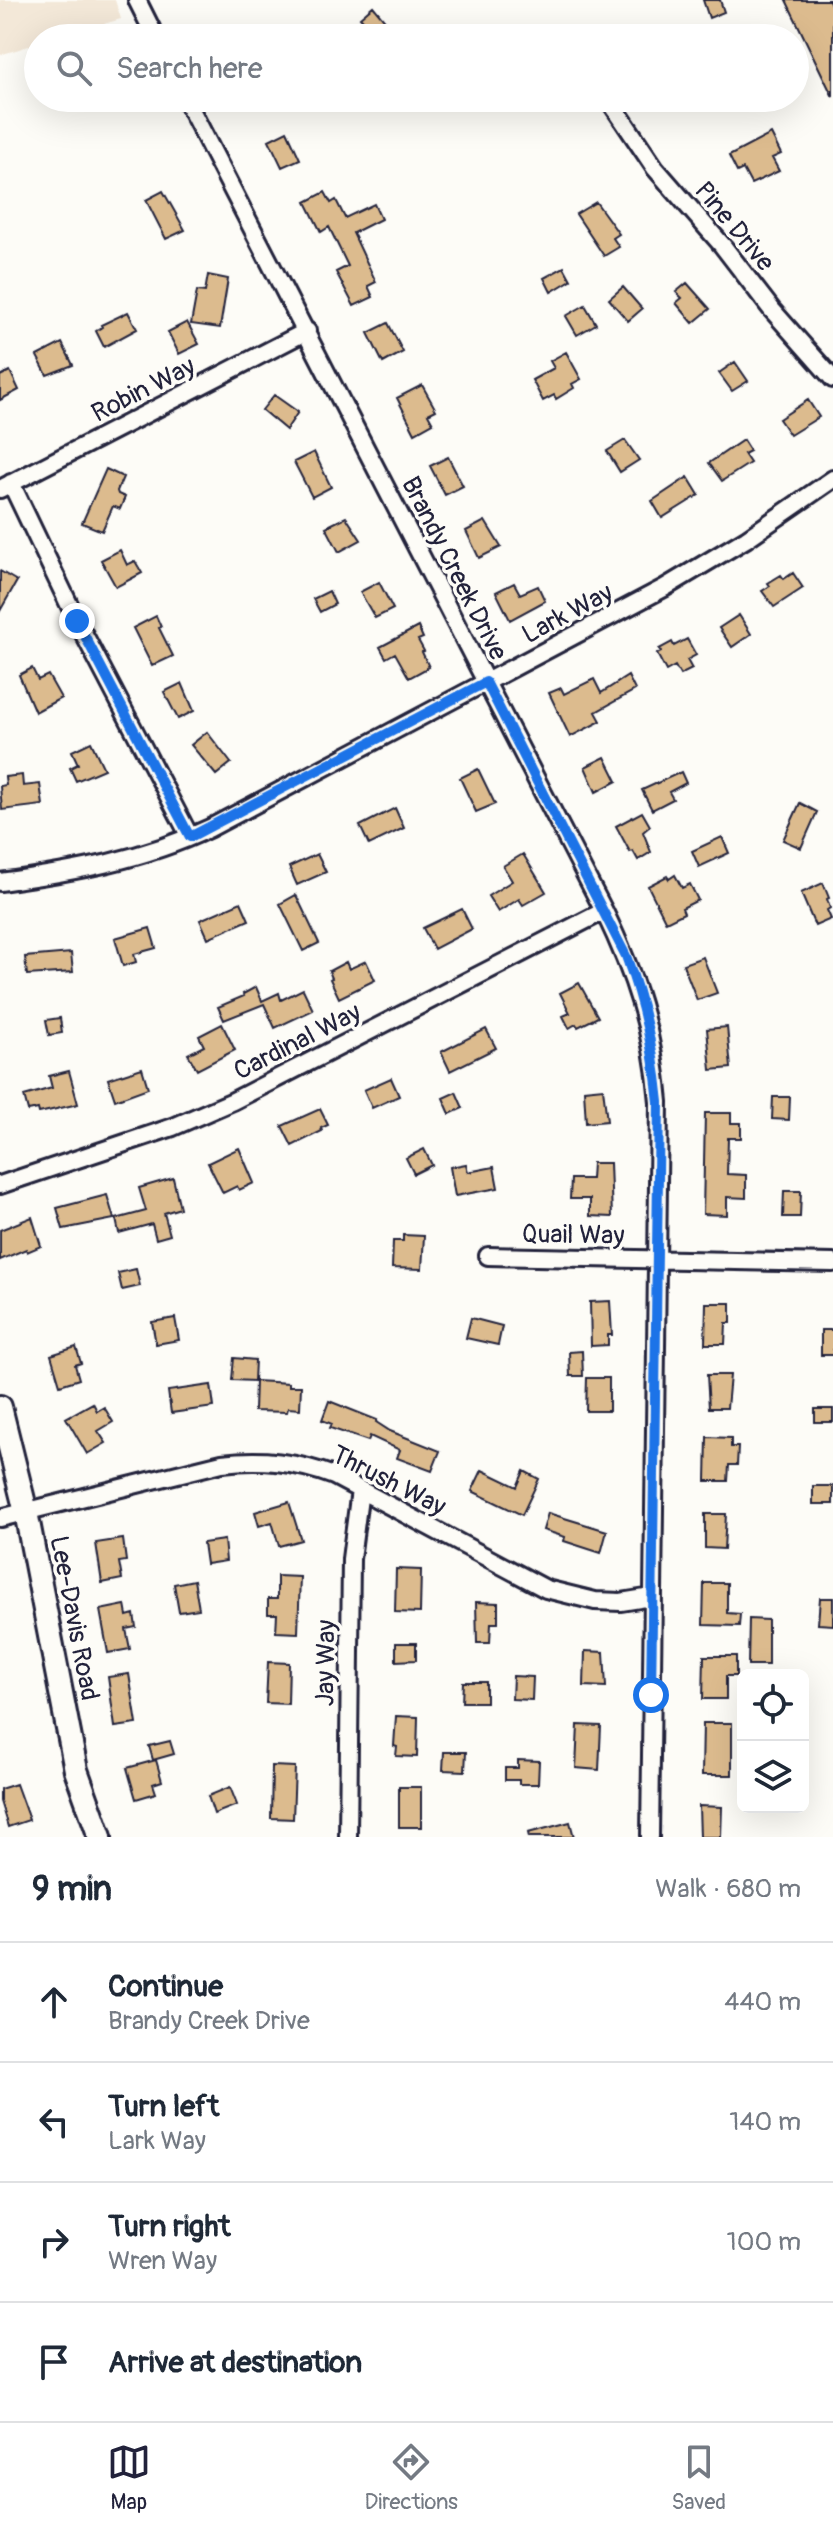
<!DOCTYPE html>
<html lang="en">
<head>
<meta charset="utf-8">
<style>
  body { margin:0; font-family:Pangolin,sans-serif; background:#f2f2f3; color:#1f2937 }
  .controls { position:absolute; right:24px; bottom:24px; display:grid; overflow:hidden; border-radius:12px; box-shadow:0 8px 32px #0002 }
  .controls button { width:72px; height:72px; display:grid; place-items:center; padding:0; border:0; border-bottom:2px solid #e0e1e3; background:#fff; color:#1f2937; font:40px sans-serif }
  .stop { position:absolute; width:24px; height:24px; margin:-18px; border:6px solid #1a73e8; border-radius:50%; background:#fff }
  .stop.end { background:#1a73e8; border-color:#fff; box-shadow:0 2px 8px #0008 }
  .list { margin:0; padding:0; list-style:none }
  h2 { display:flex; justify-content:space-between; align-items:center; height:104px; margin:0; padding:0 32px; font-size:34px }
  h2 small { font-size:26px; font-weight:400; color:#747a83 }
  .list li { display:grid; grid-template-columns:52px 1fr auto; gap:24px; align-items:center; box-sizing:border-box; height:120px; padding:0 32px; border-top:2px solid #e0e1e3 }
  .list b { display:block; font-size:30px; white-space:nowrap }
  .list p { margin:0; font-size:26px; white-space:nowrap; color:#747a83 }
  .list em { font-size:26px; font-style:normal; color:#747a83 }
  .icon { flex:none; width:44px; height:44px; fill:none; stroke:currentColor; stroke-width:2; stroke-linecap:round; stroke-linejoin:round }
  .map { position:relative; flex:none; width:833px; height:1837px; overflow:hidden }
  .search { position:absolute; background:#fff; box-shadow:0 8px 32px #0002; left:24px; right:24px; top:24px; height:88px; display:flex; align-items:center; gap:20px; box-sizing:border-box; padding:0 28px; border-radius:44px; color:#747a83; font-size:30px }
  .sheet { height:584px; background:#fff }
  nav { display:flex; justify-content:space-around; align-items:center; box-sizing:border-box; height:112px; border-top:2px solid #e0e1e3; background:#fff; font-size:22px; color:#747a83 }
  nav a { display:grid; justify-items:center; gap:4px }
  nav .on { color:#22223b }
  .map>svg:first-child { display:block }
  .built { fill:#f3e8d8 }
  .building { fill:#dcbb8e; stroke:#22223b; stroke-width:2 }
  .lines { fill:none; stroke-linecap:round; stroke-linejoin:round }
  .street-casing { stroke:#22223b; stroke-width:22 }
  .secondary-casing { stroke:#22223b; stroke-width:28 }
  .street { stroke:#fdfcf7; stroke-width:16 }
  .secondary { stroke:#fdfcf7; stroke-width:22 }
  .route { stroke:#1a73e8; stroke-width:10 }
  .labels { text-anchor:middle; stroke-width:7; stroke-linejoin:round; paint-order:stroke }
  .street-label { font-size:26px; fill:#22223b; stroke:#fdfcf7 }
</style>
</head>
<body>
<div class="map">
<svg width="833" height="1837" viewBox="0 0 833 1837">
  <rect width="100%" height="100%" fill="#fdfcf7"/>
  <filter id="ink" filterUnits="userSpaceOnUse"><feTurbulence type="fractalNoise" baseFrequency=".0125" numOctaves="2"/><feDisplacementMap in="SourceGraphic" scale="16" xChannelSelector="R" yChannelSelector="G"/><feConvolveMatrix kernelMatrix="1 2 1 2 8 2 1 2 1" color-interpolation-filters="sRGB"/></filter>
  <g filter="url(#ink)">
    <path class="built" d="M0,0H115L121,19L56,38H38V43L0,55Z"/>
    <path class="building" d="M703,0H720L724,12L709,18Z
      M786,0H829L833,9V97Z
      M373,6L388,24L376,34L360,17Z
      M287,131L300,159L282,167L269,140Z
      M771,134L781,154L772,158L779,171L751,184L743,169L737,172L729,156Z
      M163,191L185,230L166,239L146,200Z
      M325,192L331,203L336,200L345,218L374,204L381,219L353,233L376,282L368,286L373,297L354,306L336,272L348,266L329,227L321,232L306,202Z
      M596,202L619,234L613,238L619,247L604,256L576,214Z
      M564,267L571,280L551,292L544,278Z
      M208,275L228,279L220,328L191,324L197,291L205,292Z
      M687,283L710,309L693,323L676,303L682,298L676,292Z
      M623,287L642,309L628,321L609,299Z
      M585,305L596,324L577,335L566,316Z
      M128,312L137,329L104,347L96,331L102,327L101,325Z
      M187,322L199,344L179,354L168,332Z
      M388,323L403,352L383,363L368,333Z
      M62,343L73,365L47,375L37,356Z
      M566,352L581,379L572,384L574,388L556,399L554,395L543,401L532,380L554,368L550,361Z
      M735,362L748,381L732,391L719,373Z
      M10,371L19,390L0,400V376Z
      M422,385L436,410L428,414L433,423L415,433L397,398Z
      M274,395L298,412L286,430L262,410Z
      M808,400L819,417L790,435L779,419Z
      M625,440L639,460L620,472L607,451Z
      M743,440L750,451L744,454L750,463L722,481L709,463Z
      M314,452L331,487L312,497L294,462Z
      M448,457L463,486L445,495L430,466Z
      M106,469L123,477L117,491L118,494L125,497L120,509L113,506L102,531L82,523Z
      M688,477L699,495L662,518L652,501Z
      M346,517L361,540L339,552L326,527Z
      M485,521L501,547L479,558L466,531Z
      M120,550L127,565L135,561L142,573L116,587L101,560Z
      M0,571L17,581L0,611Z
      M793,573L803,588L774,607L762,591L770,586L768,583L781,575L784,579Z
      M379,582L393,609L375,618L360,592Z
      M514,583L520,594L538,586L545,601L510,620L496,592Z
      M329,591L335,604L320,612L313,599Z
      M739,615L751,634L732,647L719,628Z
      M156,616L161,627L159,628L173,656L152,666L133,628Z
      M418,627L423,638L418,640L424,651L422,652L429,667L409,678L395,653L386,658L380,647Z
      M687,639L696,655L687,660L692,669L680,675L675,666L666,671L657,654L661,652L659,649L672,642L674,646Z
      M32,668L38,680L48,675L61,698L35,712L19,675Z
      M628,676L635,690L596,712L601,721L570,737L549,693L561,688L564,694L594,679L601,693Z
      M182,683L194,711L178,719L164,692Z
      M207,732L231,763L216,775L191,745Z
      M91,742L104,769L76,781L70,768L78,764L72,751Z
      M605,757L617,781L596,792L585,767Z
      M478,769L495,804L476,812L460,778Z
      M681,772L686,783L669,792L673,799L652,810L642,790Z
      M22,775L23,786L40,784L43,805L2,810L0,786L6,785L5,777Z
      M800,803L817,812L801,848L783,840Z
      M395,808L404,828L369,845L360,826Z
      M642,812L650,826L643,832L651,852L638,860L633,851L630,852L616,826Z
      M722,837L729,853L699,867L692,851Z
      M317,854L326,872L297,885L289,867Z
      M523,854L546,892L523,905L519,899L498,912L488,896L512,881L503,866Z
      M675,875L682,888L690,884L698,900L682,908L684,913L666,922L648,886L667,876L669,879Z
      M823,883L829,898L827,899L830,908L827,910L831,919L815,926L801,893Z
      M296,895L319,943L303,951L280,904Z
      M241,902L249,920L208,938L200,920Z
      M462,909L472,929L434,949L423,928Z
      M150,928L156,948L134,954L136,962L123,966L115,938Z
      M71,953L73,972L27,975L25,957Z
      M703,957L717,993L697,1000L683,964Z
      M366,961L375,980L339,998L330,979L332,978L329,971L346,962L349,969Z
      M579,983L598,1017L578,1027L576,1024L569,1028L563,1016L570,1013L560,993Z
      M256,987L262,1001L279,993L281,1000L303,989L313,1010L275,1028L264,1004L224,1020L218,1007L244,996L243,994Z
      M60,1018L62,1033L49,1035L46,1020Z
      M222,1024L235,1050L197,1070L188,1054L204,1046L199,1036Z
      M727,1027L731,1068L711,1070L707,1029Z
      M486,1029L496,1048L450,1071L441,1052Z
      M142,1068L148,1088L115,1100L108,1079Z
      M69,1071L78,1104L39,1113L38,1109L28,1111L24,1096L52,1088L49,1076Z
      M391,1078L399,1096L372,1108L364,1090Z
      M603,1088L607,1121L586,1123L584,1090Z
      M456,1092L463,1108L450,1114L443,1098Z
      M773,1097H790L789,1120L772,1119Z
      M320,1109L328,1125L321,1128L322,1131L292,1146L282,1126Z
      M705,1113H731V1123H741V1138H728L727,1174L746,1175V1198L727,1197V1215L703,1214Z
      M239,1148L254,1183L239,1190L237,1186L223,1193L208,1163Z
      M424,1149L432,1165L414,1174L406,1158Z
      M592,1163H610L612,1217L590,1216V1199H570L571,1179H591Z
      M466,1164L468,1172L494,1167L498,1188L455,1196L450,1167Z
      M173,1178L180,1208L164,1213L170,1235L156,1239L152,1224L119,1233L116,1219L146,1211L139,1188Z
      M784,1191H801L800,1217H783Z
      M107,1195L114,1219L63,1229L57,1208Z
      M32,1217L41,1246L27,1252L26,1249L0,1260V1230Z
      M403,1235L424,1236L422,1269L392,1268L393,1241H403Z
      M136,1269L140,1286L122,1290L118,1273Z
      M610,1301L612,1335H608V1345L591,1346L590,1302Z
      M706,1303H731V1323H726L725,1344H705Z
      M175,1318L179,1340L156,1344L152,1322Z
      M471,1318L502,1326L498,1345L466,1338Z
      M821,1330H833V1355H821Z
      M76,1347L81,1363L75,1365L79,1379L60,1385L51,1355Z
      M582,1351L583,1376H570L569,1352Z
      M234,1358L255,1360L254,1381L232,1380Z
      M707,1375H730L727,1408H709Z
      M587,1378H609V1411H586Z
      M255,1381L289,1383V1386H301L300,1409L288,1408L287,1412L254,1411Z
      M211,1385L214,1407L171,1413L168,1391Z
      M329,1401L377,1420L376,1422L390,1431L440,1451L432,1471L397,1458L400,1450L370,1436L368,1441L330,1428L332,1424L322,1420Z
      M93,1403L97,1411L104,1407L113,1422L98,1431L106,1443L87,1454L66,1418Z
      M815,1409H833V1422H815Z
      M707,1437L731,1438V1447H738L737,1465H729L728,1481H706Z
      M482,1470L517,1487L524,1471L539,1479L522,1515L472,1491Z
      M813,1486H833V1504H813Z
      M289,1502L301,1540L279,1546L272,1522L259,1526L255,1512Z
      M548,1513L607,1531L601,1553L564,1541L565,1537L543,1530Z
      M705,1514H726L724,1549L705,1548Z
      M123,1539L126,1561L119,1562L122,1579L102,1583L96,1543Z
      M224,1540L226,1561L206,1564L203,1543Z
      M396,1569L421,1570L420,1613L395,1612Z
      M277,1576L300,1577L298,1633L276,1632L277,1614H268V1599H277Z
      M194,1580L199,1609L179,1612L174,1584Z
      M704,1583H727V1613L740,1614L739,1626L703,1625Z
      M820,1598H833V1625L818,1624Z
      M476,1602L498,1603V1623H491L490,1643H477Z
      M125,1605L127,1616L134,1614L136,1627L126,1629L130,1649L108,1653L100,1610Z
      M749,1619L768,1620V1665H748Z
      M396,1643H416V1660L396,1661Z
      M585,1651L604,1652L606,1687L584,1686Z
      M704,1656H736V1676H726V1699H703Z
      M268,1662L289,1663L288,1704L266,1703Z
      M129,1674L137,1724L115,1727L108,1677Z
      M513,1676L533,1677L532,1700L512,1699Z
      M463,1682H486V1702H462Z
      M396,1716L418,1717L417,1757L396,1756L397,1747L394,1746Z
      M703,1723H732V1775H702Z
      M578,1725L601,1726L599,1770L576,1768Z
      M170,1741L174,1754L153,1760L149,1746Z
      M444,1752H466L465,1771L443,1770Z
      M156,1760L162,1781L153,1784L156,1793L136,1799L127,1768Z
      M518,1760L539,1761L538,1784H519V1780H505V1768H518Z
      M272,1766L295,1767L293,1819L271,1818Z
      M16,1784L29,1820L8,1827L0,1801V1789Z
      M230,1787L237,1805L214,1814L208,1796Z
      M399,1787H421V1827H399Z
      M699,1806L722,1807L721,1837H700Z
      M570,1822L574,1837H529L528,1833Z"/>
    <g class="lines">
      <defs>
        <path id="street" d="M137,0L156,38
          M185,98L604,911C635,975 653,1030 659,1102L650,1837
          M608,98L655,168L722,245L772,310L833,379
          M11,483L77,621L190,837
          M0,489L307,331
          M0,882C73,872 143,860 210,828L664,588L746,539L833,479
          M0,1185L173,1127L233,1101L604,911
          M488,1256L833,1263
          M0,1518L222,1463C262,1458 296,1462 334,1476L546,1589L595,1601L621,1602L652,1597
          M348,1837L351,1559L360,1490"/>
        <path id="secondary" d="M0,1407L26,1512L76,1770L100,1837"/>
      </defs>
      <use href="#street" class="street-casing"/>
      <use href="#secondary" class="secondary-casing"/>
      <use href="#street" class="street"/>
      <use href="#secondary" class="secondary"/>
    </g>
  </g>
  <g class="lines" filter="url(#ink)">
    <path class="route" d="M77,621L190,837L486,682L626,956C644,1004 654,1051 659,1102L651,1695"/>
  </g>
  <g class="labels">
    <g class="street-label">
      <text transform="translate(735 226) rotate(50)" y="9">Pine Drive</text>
      <text transform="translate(143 389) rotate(-27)" y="9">Robin Way</text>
      <text transform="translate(455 568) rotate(63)" y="9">Brandy Creek Drive</text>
      <text transform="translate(567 613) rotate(-28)" y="9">Lark Way</text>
      <text transform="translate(297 1041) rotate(-27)" y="9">Cardinal Way</text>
      <text transform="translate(573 1234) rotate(1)" y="9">Quail Way</text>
      <text transform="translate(389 1480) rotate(27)" y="9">Thrush Way</text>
      <text transform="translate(75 1618) rotate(79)" y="9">Lee-Davis Road</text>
      <text transform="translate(325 1663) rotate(-89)" y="9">Jay Way</text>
    </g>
  </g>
</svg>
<div class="controls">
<button><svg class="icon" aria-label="locate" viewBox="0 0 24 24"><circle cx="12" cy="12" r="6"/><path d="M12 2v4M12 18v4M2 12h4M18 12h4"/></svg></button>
<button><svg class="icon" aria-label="layers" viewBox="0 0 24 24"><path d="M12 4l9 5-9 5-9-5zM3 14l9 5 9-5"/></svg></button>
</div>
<div class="stop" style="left:651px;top:1695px"></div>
<div class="stop end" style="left:77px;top:621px"></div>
<div class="search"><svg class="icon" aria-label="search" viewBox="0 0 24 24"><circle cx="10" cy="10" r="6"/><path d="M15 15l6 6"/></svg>Search here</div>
</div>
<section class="sheet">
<h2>9 min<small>Walk · 680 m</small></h2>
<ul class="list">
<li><svg class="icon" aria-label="ahead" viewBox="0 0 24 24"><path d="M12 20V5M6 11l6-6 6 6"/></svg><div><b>Continue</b><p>Brandy Creek Drive</p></div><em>440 m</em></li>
<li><svg class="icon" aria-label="left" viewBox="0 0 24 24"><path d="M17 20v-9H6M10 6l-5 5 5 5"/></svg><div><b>Turn left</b><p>Lark Way</p></div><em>140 m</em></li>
<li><svg class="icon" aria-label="right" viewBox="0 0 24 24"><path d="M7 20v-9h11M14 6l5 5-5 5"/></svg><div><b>Turn right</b><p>Wren Way</p></div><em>100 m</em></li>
<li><svg class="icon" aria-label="arrive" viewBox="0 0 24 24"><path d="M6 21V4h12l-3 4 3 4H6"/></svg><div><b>Arrive at destination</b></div></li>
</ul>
</section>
<nav>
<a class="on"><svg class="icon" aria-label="map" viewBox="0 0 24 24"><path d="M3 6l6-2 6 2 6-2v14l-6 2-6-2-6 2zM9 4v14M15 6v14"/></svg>Map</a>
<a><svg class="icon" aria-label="directions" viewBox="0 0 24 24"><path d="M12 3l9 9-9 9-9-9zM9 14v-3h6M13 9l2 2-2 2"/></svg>Directions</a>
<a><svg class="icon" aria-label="saved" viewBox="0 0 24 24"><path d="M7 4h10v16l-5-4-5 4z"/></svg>Saved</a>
</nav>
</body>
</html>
